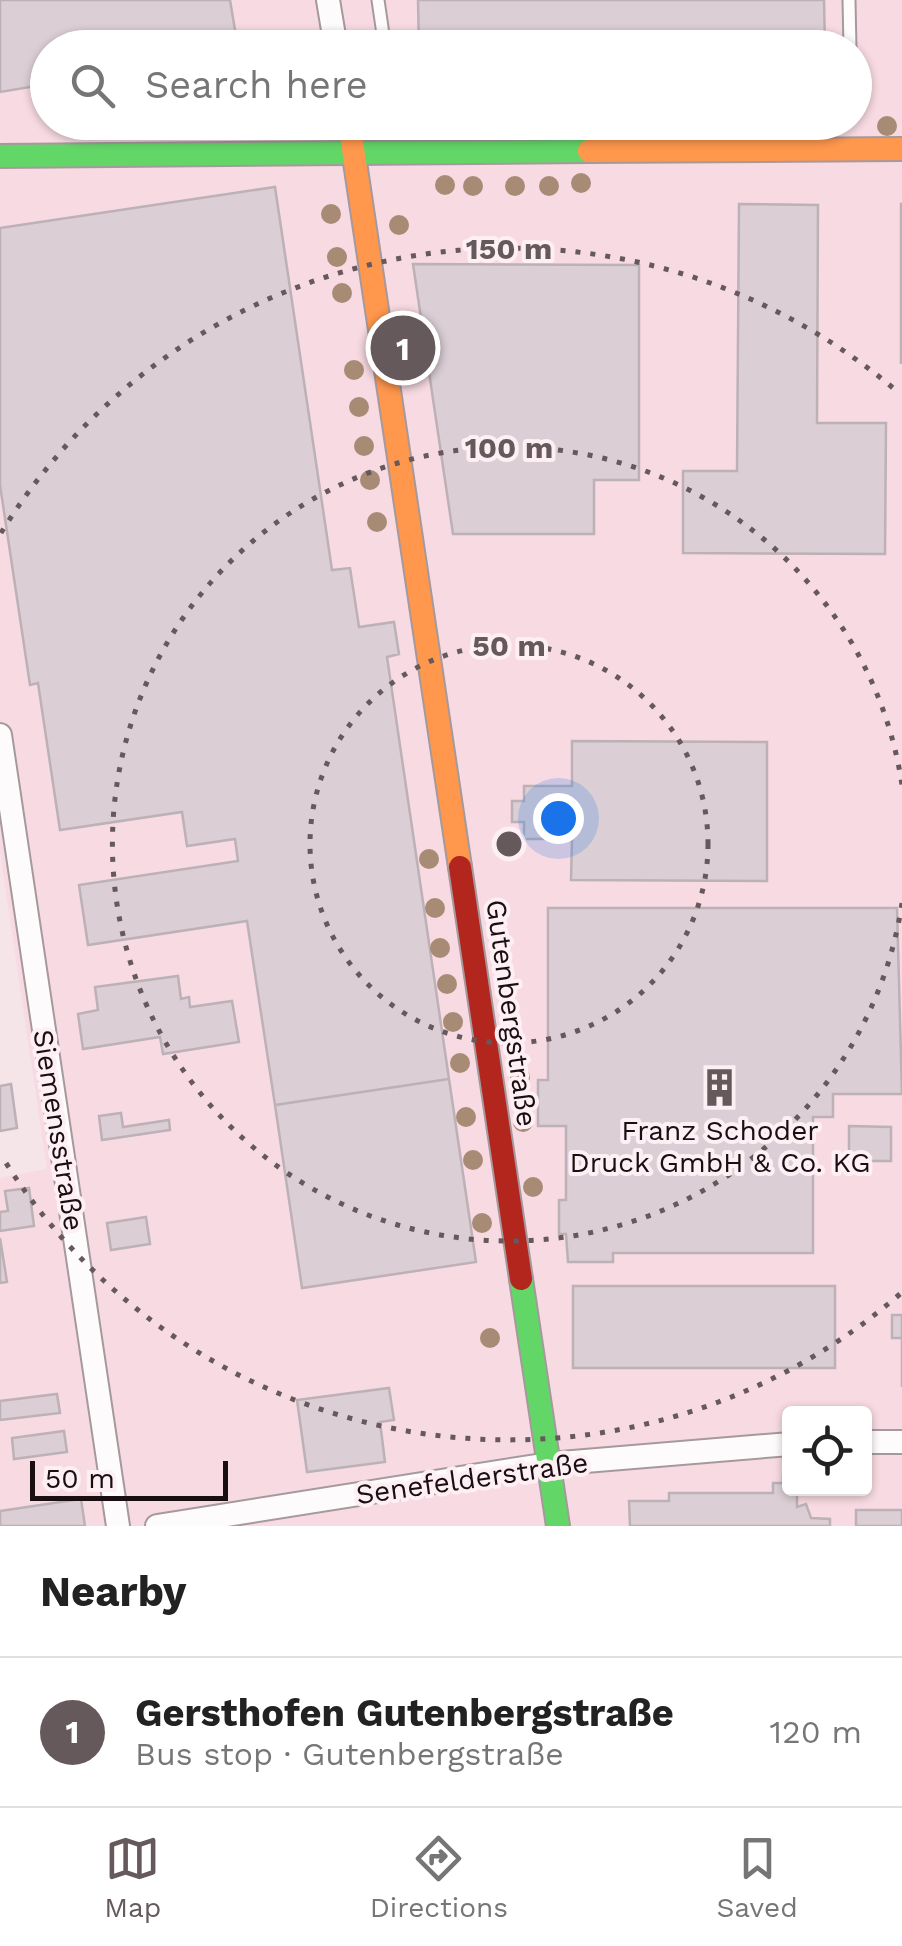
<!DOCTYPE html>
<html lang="en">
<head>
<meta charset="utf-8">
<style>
  body { margin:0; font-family:"Work Sans",sans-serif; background:#f2f2f2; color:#222 }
  .controls { position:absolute; right:30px; bottom:30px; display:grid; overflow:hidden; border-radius:10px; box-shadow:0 2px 8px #0004 }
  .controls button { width:90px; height:90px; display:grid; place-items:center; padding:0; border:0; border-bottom:2px solid #e0e0e0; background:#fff; color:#222; font:50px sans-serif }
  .scale { position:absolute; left:30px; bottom:25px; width:198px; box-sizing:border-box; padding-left:10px; border:5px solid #190e11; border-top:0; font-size:28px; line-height:35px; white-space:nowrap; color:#190e11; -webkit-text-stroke:8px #fdeff3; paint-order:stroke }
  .you { position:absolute; left:558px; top:818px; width:35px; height:35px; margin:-25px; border:8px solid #fff; border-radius:50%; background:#1a73e8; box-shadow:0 0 0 15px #1a73e833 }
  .badge { display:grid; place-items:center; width:65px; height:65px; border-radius:50%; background:#66595c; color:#fff; font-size:32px; font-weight:700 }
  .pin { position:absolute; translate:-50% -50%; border:5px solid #fff; box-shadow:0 2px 10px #0006 }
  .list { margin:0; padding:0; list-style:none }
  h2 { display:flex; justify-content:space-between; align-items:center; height:130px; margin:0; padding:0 40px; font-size:42px }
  h2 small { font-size:32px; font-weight:400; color:#767676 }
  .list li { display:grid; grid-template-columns:65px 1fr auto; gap:30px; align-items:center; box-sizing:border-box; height:150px; padding:0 40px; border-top:2px solid #e0e0e0 }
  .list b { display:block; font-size:38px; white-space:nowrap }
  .list p { margin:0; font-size:32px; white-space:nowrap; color:#767676 }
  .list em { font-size:32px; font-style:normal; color:#767676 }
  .icon { flex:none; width:55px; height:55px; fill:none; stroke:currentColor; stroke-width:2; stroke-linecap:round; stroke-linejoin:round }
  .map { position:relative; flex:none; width:902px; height:1526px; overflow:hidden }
  .search { position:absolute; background:#fff; box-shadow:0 2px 8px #0004; left:30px; right:30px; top:30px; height:110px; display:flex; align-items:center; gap:25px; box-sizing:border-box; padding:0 35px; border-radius:55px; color:#767676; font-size:38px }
  .sheet { height:280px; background:#fff }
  nav { display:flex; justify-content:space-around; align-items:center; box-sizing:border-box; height:140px; border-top:2px solid #e0e0e0; background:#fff; font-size:28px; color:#767676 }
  nav a { display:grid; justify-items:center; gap:5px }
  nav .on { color:#66595c }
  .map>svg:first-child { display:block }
  .built { fill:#f8dae2; fill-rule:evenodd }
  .building { fill:#dbcfd5; stroke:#bcb1b6; stroke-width:2.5 }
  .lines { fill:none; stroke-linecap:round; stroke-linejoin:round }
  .lane-casing { stroke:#a6999d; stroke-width:15 }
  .street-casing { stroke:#a6999d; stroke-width:26 }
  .fast-casing { stroke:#a6999d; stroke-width:26 }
  .slow-casing { stroke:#a6999d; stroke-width:26 }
  .jam-casing { stroke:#a6999d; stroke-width:26 }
  .lane { stroke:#fefbfc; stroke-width:11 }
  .street { stroke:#fefbfc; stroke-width:22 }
  .fast { stroke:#63d668; stroke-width:22 }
  .slow { stroke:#ff974d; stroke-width:22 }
  .jam { stroke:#b3261e; stroke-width:22 }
  .tree { fill:#a78b75 }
  .ring { fill:none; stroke:#66595c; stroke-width:5; stroke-dasharray:5 10 }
  .labels { text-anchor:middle; stroke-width:8; stroke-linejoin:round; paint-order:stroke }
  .street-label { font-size:28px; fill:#190e11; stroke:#fdeff3 }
  .poi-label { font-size:28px; fill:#190e11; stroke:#fdeff3 }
  .centre { fill:#66595c; stroke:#fdeff3; stroke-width:5 }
  .ring-label { font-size:30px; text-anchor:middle; font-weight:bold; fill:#66595c; stroke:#fdeff3; stroke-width:8; stroke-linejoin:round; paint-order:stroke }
</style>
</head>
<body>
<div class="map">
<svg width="902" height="1526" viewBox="0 0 902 1526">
  <rect width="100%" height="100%" fill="#f5e4e8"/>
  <path class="built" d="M0,0H902V1526H0V1178L47,1169L0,852ZM48,48H854V122H48ZM790,1414H864V1488H790Z"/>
  <path class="building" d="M0,0H230L238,48H48V84L0,92Z
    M418,0H824L825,48H419Z
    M275,187L332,570L350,568L359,627L394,622L399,654L387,657L449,1079L275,1105L247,921L88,945L79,885L238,861L235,839L187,846L182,812L60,830L38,683L30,685L0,485V228Z
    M739,204L818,205L817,423H886L885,554L683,553V471H737Z
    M901,204H902L901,364Z
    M413,264L639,265V480H594V534H453Z
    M572,741L767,742V881L571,880L572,839H524V822H512V801H524V786H572Z
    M548,908H897L902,1094H833V1117H813V1253H613V1262H568L566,1234H559V1200H566V1126H538V1080H548Z
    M178,976L181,999L189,997L190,1007L232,1001L239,1042L163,1054L160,1037L83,1049L78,1014L98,1010L95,987Z
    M449,1079L476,1262L302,1288L275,1105Z
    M11,1084L17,1128L0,1131V1086Z
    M121,1113L123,1127L169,1120L170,1130L102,1140L99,1116Z
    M849,1126L891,1127V1161H849Z
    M29,1188L34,1226L0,1231V1212L8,1211L5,1191Z
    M146,1217L150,1244L111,1250L107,1223Z
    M0,1238L7,1282L0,1283Z
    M573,1286H835V1368H573Z
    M892,1315H902V1387V1338H892Z
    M389,1388L394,1420L380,1422L385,1462L307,1472L297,1400Z
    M57,1394L60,1413L0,1420V1401Z
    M64,1431L67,1452L14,1459L12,1438Z
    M783,1475H790V1488H797V1507L806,1504L811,1518L830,1519V1526H630L629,1501H669V1493H773V1483H783Z
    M81,1499L85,1526H0V1511Z
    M856,1510H902V1526H856Z"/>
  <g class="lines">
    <defs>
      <path id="lane" d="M378,0L385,48
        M849,0L850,48"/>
      <path id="street" d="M328,0L336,48
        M0,735L118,1526
        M864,1442H902
        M157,1526L549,1464L790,1444"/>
      <path id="fast" d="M0,156L589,151
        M521,1279L558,1526"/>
      <path id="slow" d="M349,122L460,867
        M589,151L902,149"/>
      <path id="jam" d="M460,867L521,1279"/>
    </defs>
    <use href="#lane" class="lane-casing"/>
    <use href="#street" class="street-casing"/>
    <use href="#fast" class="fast-casing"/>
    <use href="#slow" class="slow-casing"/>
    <use href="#jam" class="jam-casing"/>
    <use href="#lane" class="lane"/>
    <use href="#street" class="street"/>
    <use href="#fast" class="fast"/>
    <use href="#slow" class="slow"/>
    <use href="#jam" class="jam"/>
  </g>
  <g class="tree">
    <circle cx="887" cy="126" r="10"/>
    <circle cx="581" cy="183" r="10"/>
    <circle cx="445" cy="185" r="10"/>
    <circle cx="473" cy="186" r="10"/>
    <circle cx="515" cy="186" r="10"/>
    <circle cx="549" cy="186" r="10"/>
    <circle cx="331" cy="214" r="10"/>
    <circle cx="399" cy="225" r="10"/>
    <circle cx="337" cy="257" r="10"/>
    <circle cx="342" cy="293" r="10"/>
    <circle cx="410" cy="324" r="10"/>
    <circle cx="420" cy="363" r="10"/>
    <circle cx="354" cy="370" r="10"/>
    <circle cx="359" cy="407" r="10"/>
    <circle cx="364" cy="446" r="10"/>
    <circle cx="370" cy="480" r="10"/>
    <circle cx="377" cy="522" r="10"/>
    <circle cx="429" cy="859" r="10"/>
    <circle cx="435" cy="908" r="10"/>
    <circle cx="440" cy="948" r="10"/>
    <circle cx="447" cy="984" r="10"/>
    <circle cx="453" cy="1022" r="10"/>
    <circle cx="460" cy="1063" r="10"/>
    <circle cx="520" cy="1077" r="10"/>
    <circle cx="466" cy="1117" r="10"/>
    <circle cx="523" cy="1122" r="10"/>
    <circle cx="473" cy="1160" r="10"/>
    <circle cx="533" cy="1187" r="10"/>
    <circle cx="482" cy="1223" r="10"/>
    <circle cx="490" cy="1338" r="10"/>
  </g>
  <g class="ring">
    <circle cx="509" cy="844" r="199"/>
    <path d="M902 903A397 397 0 1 1 902 785"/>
    <path d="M900 1294A596 596 0 0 1 1 1155M1 533A596 596 0 0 1 900 394"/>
  </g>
  <defs>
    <symbol id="building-bare" viewBox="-9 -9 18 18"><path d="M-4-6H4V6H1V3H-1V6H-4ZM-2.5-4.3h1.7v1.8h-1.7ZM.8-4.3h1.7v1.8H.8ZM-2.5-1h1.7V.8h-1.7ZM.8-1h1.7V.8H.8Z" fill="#66595c" stroke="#fdeff3" stroke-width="2.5" paint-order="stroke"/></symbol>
  </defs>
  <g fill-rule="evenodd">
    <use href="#building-bare" x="692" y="1060" width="55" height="55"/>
  </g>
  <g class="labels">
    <g class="street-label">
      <text transform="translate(512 1013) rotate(82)" y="10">Gutenbergstraße</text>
      <text transform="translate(59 1130) rotate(81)" y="10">Siemensstraße</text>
      <text transform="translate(472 1478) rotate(-8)" y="10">Senefelderstraße</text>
    </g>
    <g class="poi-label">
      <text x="720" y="1140">Franz Schoder<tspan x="720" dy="32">Druck GmbH &amp; Co. KG</tspan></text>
    </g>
  </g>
  <circle cx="509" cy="844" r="15" class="centre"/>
  <g class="ring-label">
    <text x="509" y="259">150 m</text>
    <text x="509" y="458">100 m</text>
    <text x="509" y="656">50 m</text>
  </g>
</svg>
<div class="controls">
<button><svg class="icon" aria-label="locate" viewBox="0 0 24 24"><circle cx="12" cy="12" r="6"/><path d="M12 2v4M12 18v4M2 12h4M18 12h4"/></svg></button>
</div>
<div class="scale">50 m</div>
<div class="you"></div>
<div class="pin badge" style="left:403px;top:348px">1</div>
<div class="search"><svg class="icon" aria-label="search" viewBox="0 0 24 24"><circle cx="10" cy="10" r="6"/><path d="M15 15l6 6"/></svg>Search here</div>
</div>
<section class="sheet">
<h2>Nearby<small></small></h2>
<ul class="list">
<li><span class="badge">1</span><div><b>Gersthofen Gutenbergstraße</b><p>Bus stop · Gutenbergstraße</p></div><em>120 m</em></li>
</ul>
</section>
<nav>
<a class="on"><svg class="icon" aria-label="map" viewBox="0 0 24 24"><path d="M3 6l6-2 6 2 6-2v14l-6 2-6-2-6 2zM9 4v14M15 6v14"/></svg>Map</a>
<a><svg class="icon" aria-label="directions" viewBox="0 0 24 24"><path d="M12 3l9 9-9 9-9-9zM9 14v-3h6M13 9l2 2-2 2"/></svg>Directions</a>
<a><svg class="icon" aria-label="saved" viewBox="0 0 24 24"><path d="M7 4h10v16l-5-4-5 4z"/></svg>Saved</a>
</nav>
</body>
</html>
